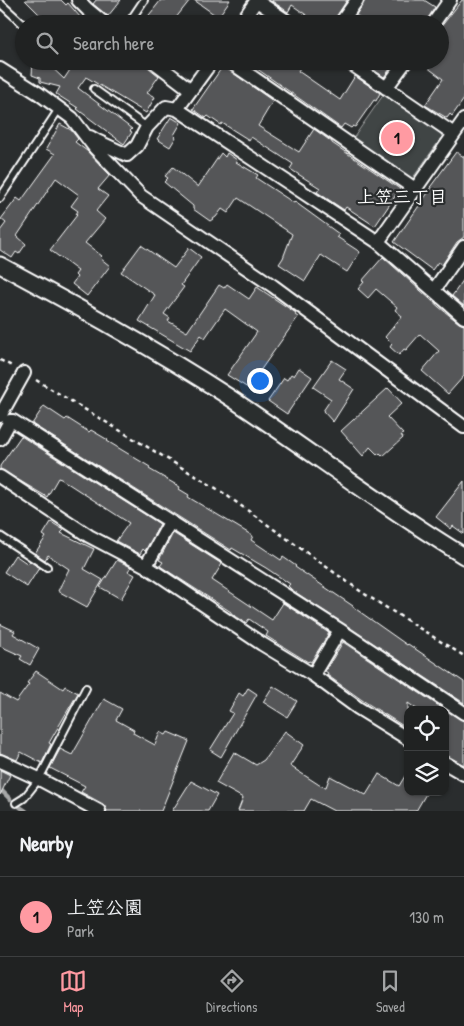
<!DOCTYPE html>
<html lang="en">
<head>
<meta charset="utf-8">
<style>
  body { margin:0; font-family:"Patrick Hand","Klee One",sans-serif; background:#282a2a; color:#f1f3f6 }
  .controls { position:absolute; right:15px; bottom:15px; display:grid; overflow:hidden; border-radius:10px; box-shadow:0 1px 4px #0004 }
  .controls button { width:45px; height:45px; display:grid; place-items:center; padding:0; border:0; border-bottom:1px solid #3d3f40; background:#202222; color:#f1f3f6; font:25px sans-serif }
  .you { position:absolute; left:259px; top:380px; width:18px; height:18px; margin:-12px; border:4px solid #fff; border-radius:50%; background:#1a73e8; box-shadow:0 0 0 8px #1a73e833 }
  .badge { display:grid; place-items:center; width:32px; height:32px; border-radius:50%; background:#ff9aa2; color:#111; font-size:16px; font-weight:700 }
  .pin { position:absolute; translate:-50% -50%; border:2px solid #fff; box-shadow:0 1px 5px #0006 }
  .list { margin:0; padding:0; list-style:none }
  h2 { display:flex; justify-content:space-between; align-items:center; height:65px; margin:0; padding:0 20px; font-size:21px }
  h2 small { font-size:16px; font-weight:400; color:#a2a4a5 }
  .list li { display:grid; grid-template-columns:32px 1fr auto; gap:15px; align-items:center; box-sizing:border-box; height:80px; padding:0 20px; border-top:1px solid #3d3f40 }
  .list b { display:block; font-size:19px; white-space:nowrap }
  .list p { margin:0; font-size:16px; white-space:nowrap; color:#a2a4a5 }
  .list em { font-size:16px; font-style:normal; color:#a2a4a5 }
  .icon { flex:none; width:28px; height:28px; fill:none; stroke:currentColor; stroke-width:2; stroke-linecap:round; stroke-linejoin:round }
  .map { position:relative; flex:none; width:464px; height:811px; overflow:hidden }
  .search { position:absolute; background:#202222; box-shadow:0 1px 4px #0004; left:15px; right:15px; top:15px; height:55px; display:flex; align-items:center; gap:12px; box-sizing:border-box; padding:0 18px; border-radius:28px; color:#a2a4a5; font-size:19px }
  .sheet { height:145px; background:#202222 }
  nav { display:flex; justify-content:space-around; align-items:center; box-sizing:border-box; height:70px; border-top:1px solid #3d3f40; background:#202222; font-size:14px; color:#a2a4a5 }
  nav a { display:grid; justify-items:center; gap:2px }
  nav .on { color:#ff9aa2 }
  .map>svg:first-child { display:block }
  .green { fill:#414445; stroke:#a0a2a2 }
  .lines { fill:none; stroke-linecap:round; stroke-linejoin:round }
  .stream { stroke:#a6a7a7; stroke-width:4.5 }
  .building { fill:#555758; stroke:#fff }
  .service-casing { stroke:#fff; stroke-width:10 }
  .minor-casing { stroke:#fff; stroke-width:16 }
  .tertiary-casing { stroke:#fff; stroke-width:19 }
  .path { stroke:#fff; stroke-width:2.5; stroke-dasharray:4 4; stroke-linecap:butt }
  .service { stroke:#2a2d2e; stroke-width:6 }
  .minor { stroke:#2a2d2e; stroke-width:12 }
  .tertiary { stroke:#2a2d2e; stroke-width:15 }
  .labels { text-anchor:middle; stroke-width:4.5; stroke-linejoin:round; paint-order:stroke }
  .neighbourhood-label { font-size:18px; font-weight:bold; fill:#fff; stroke:#2a2d2e }
</style>
</head>
<body>
<div class="map">
<svg width="464" height="811" viewBox="0 0 464 811">
  <rect width="100%" height="100%" fill="#2a2d2e"/>
  <filter id="ink" filterUnits="userSpaceOnUse"><feTurbulence type="fractalNoise" baseFrequency=".02" numOctaves="2"/><feDisplacementMap in="SourceGraphic" scale="10" xChannelSelector="R" yChannelSelector="G"/><feConvolveMatrix kernelMatrix="1 2 1 2 8 2 1 2 1" color-interpolation-filters="sRGB"/></filter>
  <g filter="url(#ink)">
    <path class="green" d="M384,94L440,131L442,137L412,179L408,180L352,140Z"/>
    <g class="lines">
      <path class="stream" d="M0,789L10,799
        M20,807L26,811"/>
    </g>
    <path class="building" d="M25,0H61L66,5L68,3L81,18L83,16L92,24H49Z
      M96,0H121L108,16L93,4Z
      M161,0H190L171,24H142Z
      M194,0H230L218,17Z
      M272,0H347L332,24H309L312,19L292,5L288,12L272,1Z
      M365,0H424L435,7L425,24H369L356,15Z
      M462,0H464V99L452,116L450,114L447,118L425,105L443,79L419,61H440V28Z
      M262,14L276,24H256Z
      M33,61H45L64,79L76,61H145L148,67L159,76L147,93L155,97L146,113L86,77L78,88L132,129L130,131L132,132L124,144L77,109L78,108L56,94L60,87L40,82V78L32,75Z
      M246,61H304L298,71L340,100L355,76L380,93L376,101L374,100L355,127L353,126L351,128L344,124L341,128Z
      M365,61H396L384,77L364,63Z
      M223,66L273,101L258,126L299,152L314,129L332,142V143L400,189L375,226L346,207L344,210L317,192L320,188L290,169L293,164L251,137L249,140L222,123L221,125L208,116L206,118L193,109Z
      M171,117L181,123L174,135L176,137L170,147L157,139Z
      M60,124L71,130L78,139L75,142L87,151L110,175L98,189L108,196L96,211L105,219L85,243L102,256L100,258L110,266L87,296L72,284L77,277L75,275L78,271L50,250L77,215L76,214L78,211L71,206L79,195L56,178L17,236L26,244L19,254L16,252L12,258L0,250V231L6,223L1,219L17,198L21,201L55,154L46,149Z
      M456,152L464,157V237L457,242L442,265L438,262L432,270L394,242L432,187L431,186Z
      M221,153L225,157L227,153L237,160L236,162L258,175L256,178L294,203L295,202L339,234L337,237L360,252L347,272L321,255L305,281L279,264L283,258L292,234L238,198L228,213L222,209L216,217L210,221L193,209V206L164,182L168,178L165,176L173,167L198,187Z
      M141,245L174,268L189,248L201,257L181,285L184,287L164,314L170,318L168,321L187,332L219,285L224,288L227,284L249,299L257,287L296,313L295,315L298,317L248,388L227,375L257,332L225,309L205,338L201,335L190,351L139,321L155,295L121,272Z
      M383,257L439,307L459,323L464,325V376L448,394L422,371L439,351L420,334L406,350L404,349L399,355L390,347L392,344L385,337L402,316L395,310L397,307L376,289L368,298L358,289L364,282L362,281Z
      M464,279V306L452,296Z
      M332,360L346,369L339,379L354,389L333,422L323,411L331,399L313,387Z
      M299,368L312,377L287,414L268,401L284,378L287,380L291,374L294,376Z
      M388,388L402,403L387,417L403,434L401,435L403,438L383,456L380,453L378,455L370,447L363,456L341,431Z
      M44,406L65,420L67,418L89,432L91,430L108,440L107,441L150,467L149,469L180,487L179,489L189,495L188,497L253,536L251,540L281,560L283,557L296,566L295,567L353,606V607L407,645L408,644L464,682V703L292,590L288,586L290,584L266,568L232,548L231,550L32,424Z
      M21,436L160,524L145,551L143,549L140,554L116,541L129,523L61,479L58,478L47,497L0,469V466Z
      M464,481V534L453,526L451,529L436,517Z
      M51,522L64,530L61,533L94,549L84,569L103,580L87,607L58,591L69,569L48,555L45,560L35,553L46,537L43,535Z
      M173,533L222,564L212,580L272,620L283,603L329,633L311,662L309,661L308,662L266,636L268,632L249,619L246,623L231,613V612L160,566L163,562L159,560Z
      M15,555L28,564L30,561L39,568L27,587L4,572Z
      M117,560L131,567L128,571L135,575L121,599L100,587Z
      M0,624L15,631L13,634L39,649L30,665L20,659L22,656L0,646Z
      M343,642L445,710H418L408,703V729L362,700L327,675L328,673L325,671Z
      M36,671L63,689L65,686L78,693L53,736L49,743L51,744L42,763L21,752L17,760L0,753V693L16,702L29,684L27,683Z
      M273,686L297,701L287,717L263,702Z
      M248,688L257,694L221,757L210,750L233,713L229,711L239,693L243,696Z
      M104,699L122,709L116,720L134,730L133,733L155,745L160,732L166,735L168,732L189,741L161,811H107L103,804L81,792L85,786L50,768L60,749L72,755Z
      M445,710L464,721V765L445,755Z
      M285,731L304,745L290,766L321,786L326,787L330,776L366,795L379,774L399,786L408,771V792H427L416,811H334L311,799L304,811H238L243,798L216,783L234,752L256,765L264,760Z
      M0,770L10,775L0,795Z
      M191,781L217,795L208,811H172Z"/>
    <g class="lines">
      <defs>
        <path id="service" d="M0,3L24,25
          M128,24L144,0
          M61,61L66,66
          M94,89L147,127
          M0,198L59,109
          M0,536L47,567
          M16,803L24,798L39,779L86,688"/>
        <path id="minor" d="M78,0L88,10L105,24
          M257,1L291,24
          M240,24L257,0
          M340,24L357,0
          M433,24L450,0
          M153,61L191,90
          M229,61L415,189
          M347,61L454,134
          M0,69L38,93L72,118L95,148L141,196L273,286L464,427
          M386,88L406,61
          M177,109L212,61
          M90,137L97,141L127,155L137,146L147,127L166,107L177,109L378,242L464,317
          M378,242L464,120
          M434,290L464,247
          M0,416L24,373
          M0,439L10,421H13L340,630L464,713
          M0,477L89,536L146,566L262,644L313,675L358,708L408,739
          M146,566L170,522
          M313,675L340,630
          M0,761L39,779L99,811
          M445,763L464,774"/>
        <path id="tertiary" d="M0,265C78,307 155,349 229,397C308,449 383,507 464,556"/>
      </defs>
      <use href="#service" class="service-casing"/>
      <use href="#minor" class="minor-casing"/>
      <use href="#tertiary" class="tertiary-casing"/>
      <path class="path" d="M0,360L12,366
        M36,380L219,490L363,593L464,656"/>
      <use href="#service" class="service"/>
      <use href="#minor" class="minor"/>
      <use href="#tertiary" class="tertiary"/>
    </g>
  </g>
  <g class="labels">
    <g class="neighbourhood-label">
      <text x="402" y="203">上笠三丁目</text>
    </g>
  </g>
</svg>
<div class="controls">
<button><svg class="icon" aria-label="locate" viewBox="0 0 24 24"><circle cx="12" cy="12" r="6"/><path d="M12 2v4M12 18v4M2 12h4M18 12h4"/></svg></button>
<button><svg class="icon" aria-label="layers" viewBox="0 0 24 24"><path d="M12 4l9 5-9 5-9-5zM3 14l9 5 9-5"/></svg></button>
</div>
<div class="you"></div>
<div class="pin badge" style="left:397px;top:138px">1</div>
<div class="search"><svg class="icon" aria-label="search" viewBox="0 0 24 24"><circle cx="10" cy="10" r="6"/><path d="M15 15l6 6"/></svg>Search here</div>
</div>
<section class="sheet">
<h2>Nearby<small></small></h2>
<ul class="list">
<li><span class="badge">1</span><div><b>上笠公園</b><p>Park</p></div><em>130 m</em></li>
</ul>
</section>
<nav>
<a class="on"><svg class="icon" aria-label="map" viewBox="0 0 24 24"><path d="M3 6l6-2 6 2 6-2v14l-6 2-6-2-6 2zM9 4v14M15 6v14"/></svg>Map</a>
<a><svg class="icon" aria-label="directions" viewBox="0 0 24 24"><path d="M12 3l9 9-9 9-9-9zM9 14v-3h6M13 9l2 2-2 2"/></svg>Directions</a>
<a><svg class="icon" aria-label="saved" viewBox="0 0 24 24"><path d="M7 4h10v16l-5-4-5 4z"/></svg>Saved</a>
</nav>
</body>
</html>
